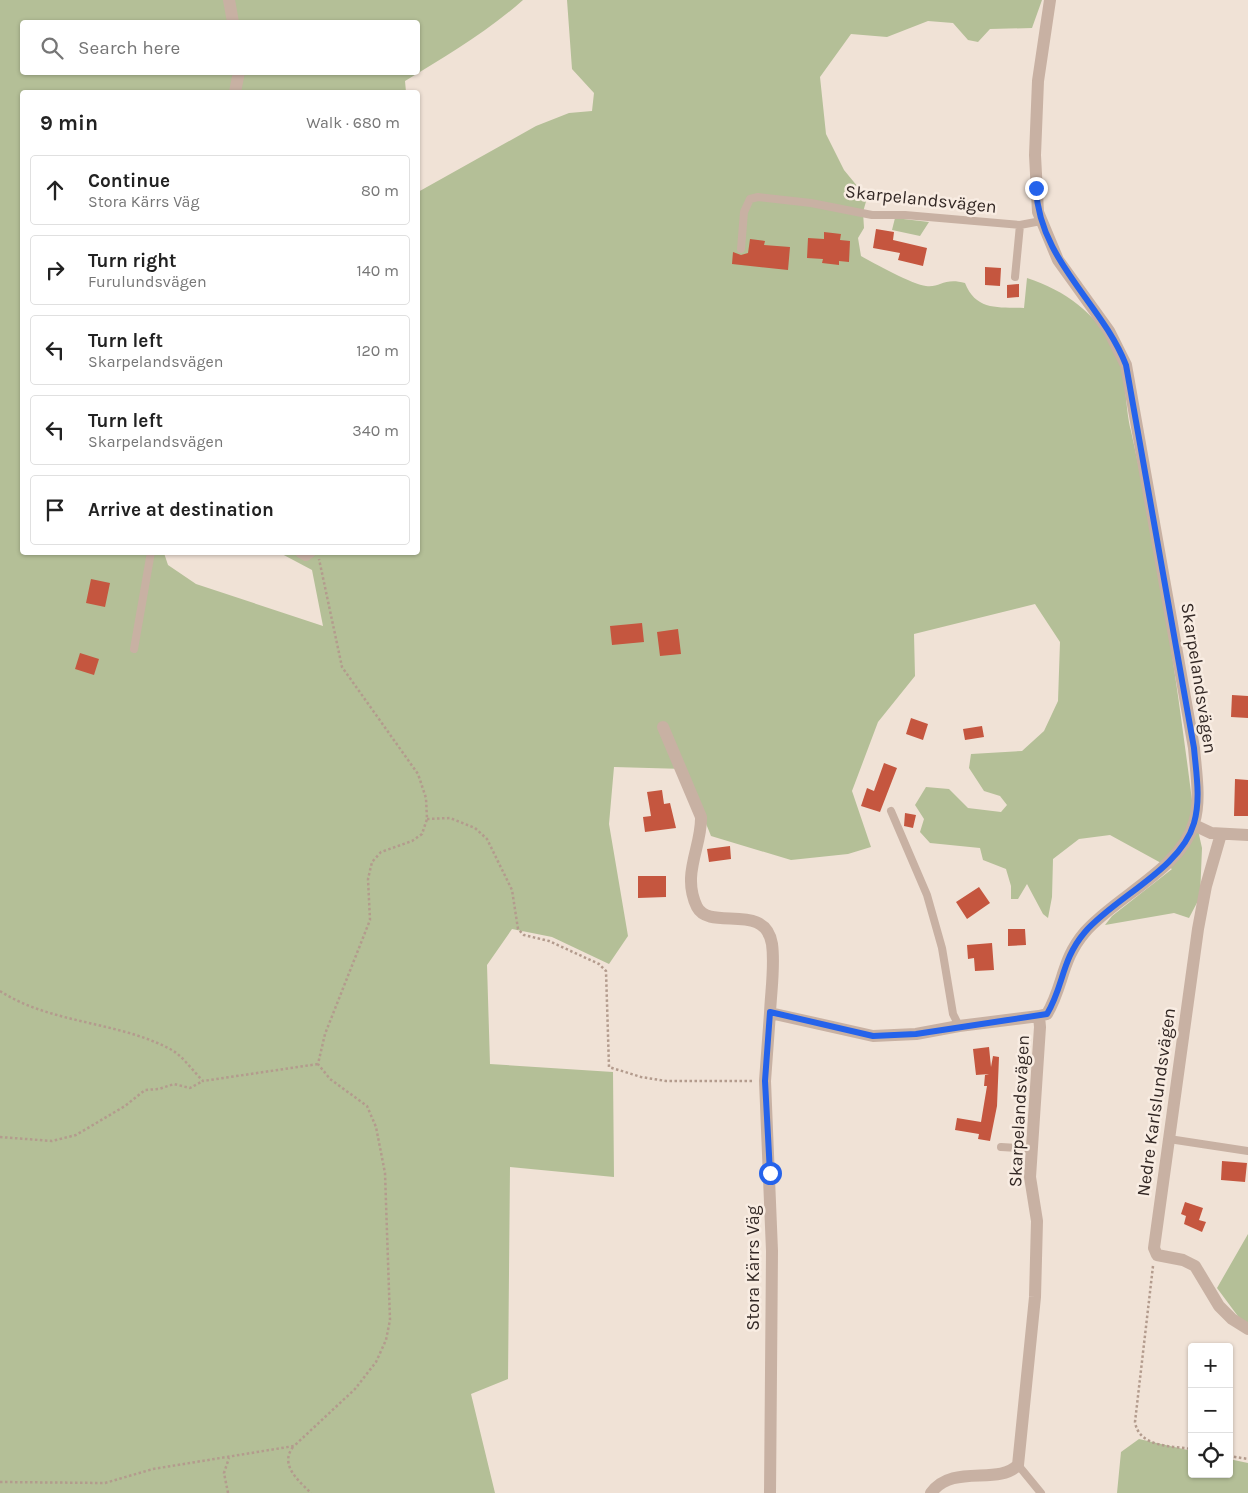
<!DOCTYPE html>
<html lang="en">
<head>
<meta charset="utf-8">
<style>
  body { margin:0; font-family:Karla,sans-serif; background:#f6f6f6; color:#222 }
  .controls { position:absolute; right:15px; bottom:15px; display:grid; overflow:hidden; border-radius:5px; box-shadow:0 1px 4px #0004 }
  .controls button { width:45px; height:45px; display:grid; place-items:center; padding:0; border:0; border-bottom:1px solid #e0e0e0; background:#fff; color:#222; font:25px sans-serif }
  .stop { position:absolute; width:15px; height:15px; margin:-11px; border:4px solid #2563eb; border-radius:50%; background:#fff }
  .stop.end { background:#2563eb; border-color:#fff; box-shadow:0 1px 5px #0008 }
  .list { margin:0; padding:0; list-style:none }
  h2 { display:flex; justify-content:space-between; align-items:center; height:65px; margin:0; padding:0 20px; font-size:21px }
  h2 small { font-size:16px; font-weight:400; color:#767676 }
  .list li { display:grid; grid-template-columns:32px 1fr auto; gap:15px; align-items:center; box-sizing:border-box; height:70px; margin:0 10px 10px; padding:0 10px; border:1px solid #e0e0e0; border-radius:5px }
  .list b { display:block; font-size:19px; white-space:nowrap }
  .list p { margin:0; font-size:16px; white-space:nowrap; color:#767676 }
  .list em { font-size:16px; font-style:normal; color:#767676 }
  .icon { flex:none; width:28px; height:28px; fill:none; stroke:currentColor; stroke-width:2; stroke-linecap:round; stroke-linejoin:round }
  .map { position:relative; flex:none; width:1248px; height:1493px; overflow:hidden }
  .search { position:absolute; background:#fff; box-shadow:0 1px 4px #0004; left:20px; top:20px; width:400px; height:55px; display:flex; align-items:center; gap:12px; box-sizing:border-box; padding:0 18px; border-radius:5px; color:#767676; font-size:19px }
  .panel { position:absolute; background:#fff; box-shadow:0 1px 4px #0004; left:20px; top:90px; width:400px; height:465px; border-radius:5px }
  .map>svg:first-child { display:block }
  .green { fill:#b4bf97; fill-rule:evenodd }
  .building { fill:#c5563f }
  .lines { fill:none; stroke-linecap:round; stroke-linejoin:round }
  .path { stroke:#b39b8d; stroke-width:2.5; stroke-dasharray:2.5 2.5; stroke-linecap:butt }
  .service { stroke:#c8b1a3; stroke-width:8 }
  .minor { stroke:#c8b1a3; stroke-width:12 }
  .route { stroke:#2563eb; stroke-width:6 }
  .labels { text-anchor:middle; stroke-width:5; stroke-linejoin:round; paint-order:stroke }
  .street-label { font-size:18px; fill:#332825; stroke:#f8ece2 }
</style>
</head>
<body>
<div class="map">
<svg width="1248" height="1493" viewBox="0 0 1248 1493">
  <rect width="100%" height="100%" fill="#f0e2d6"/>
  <path class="green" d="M0,0H523C487,32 445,57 405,81L406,92H22V552L164,553L168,565L196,584L323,626L312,570L280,553L418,552V192L536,126L569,113L592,111L594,93L572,69L567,0H1042L1032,28L990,29L978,42L968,40L953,23L928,21L887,37L851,34L820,77L826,134L844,170L867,198L863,212L864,228L858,238L861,256C873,263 914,285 926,286C940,288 944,277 965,283C976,311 998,307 1024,308L1027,278C1066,291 1095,312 1115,350C1128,376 1124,403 1131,431C1159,555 1177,682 1193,808L1202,848L1200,897L1189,918L1174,913L1105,925L1112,916L1172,869L1110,835L1079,839L1053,859L1052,897L1048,918L1043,914L1027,884L1018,899H1011V886L1006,869L983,860L980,848L930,843L920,832L924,819L915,805L926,787L949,789L968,808L1001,812L1007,805L1000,796L984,791L969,768L971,754L1022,751L1044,731L1058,701L1060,642L1035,604L914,634L915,676L878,722L852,791L871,847L848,854L791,860L711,836L684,769L614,767L609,824L628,936L609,964L552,937L512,929L487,965L490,1064L613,1072L614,1177L510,1167L508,1379L471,1394L495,1493H0ZM22,22H418V72H22Z
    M895,218L929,222L920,236L892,230Z
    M1248,1234V1325L1243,1323L1217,1288Z
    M1139,1439L1192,1451V1474H1229V1459L1248,1463V1493H1117L1121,1452Z"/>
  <path class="building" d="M876,229L894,232L893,240L927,248L923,266L898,260L900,253L873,248Z
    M824,232L841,234L840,240L850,241L849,262L839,261V265L822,263L823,259L807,258L808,238L824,239Z
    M750,239L765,241L764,245L790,247L788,270L732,264L733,252L741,255L748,253Z
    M985,267L1001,268L1000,286L985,285Z
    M1019,284V297L1007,298V285Z
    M91,579L110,583L105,607L86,603Z
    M642,623L644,642L612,645L610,626Z
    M678,629L681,654L660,656L657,632Z
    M80,653L99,659L94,675L75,669Z
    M1232,695L1248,696V718L1231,717Z
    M911,718L928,724L923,740L906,734Z
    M982,726L984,737L965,740L963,729Z
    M884,763L897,768L880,812L861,806L867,788L874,791Z
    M1235,779L1248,780V816H1234Z
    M662,790L664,804L670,803L676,828L645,832L643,817L651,816L647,792Z
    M905,813L916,815L913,828L904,826Z
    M730,846L731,859L709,862L707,849Z
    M638,876H666V897L638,898Z
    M979,887L990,903L967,919L956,902Z
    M1008,929H1025L1026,945L1008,946Z
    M992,943L994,970L975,971L974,958L968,959L967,945Z
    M989,1047L991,1067L993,1056L999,1057L997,1106L990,1141L978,1139L979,1134L955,1130L957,1118L981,1122L987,1086H984L985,1075L989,1074L976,1075L973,1049Z
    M1222,1161L1247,1163L1245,1182L1221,1180Z
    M1185,1202L1203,1208L1199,1220L1206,1222L1202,1232L1184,1224L1186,1216L1181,1214Z"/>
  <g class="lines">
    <path class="path" d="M427,819L450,818L475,828L487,839L512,890L518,929L524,935L549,941L599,964L606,971L609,1067L641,1077L666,1081H752
      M0,991C51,1024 117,1021 170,1049C182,1055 193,1071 203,1081L318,1064
      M0,1137L52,1141L76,1135L125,1106L145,1090L159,1089L174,1084L190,1088L203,1081
      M1153,1266L1135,1422C1139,1447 1170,1446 1192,1449
      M293,1447C279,1465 299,1481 311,1493
      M1229,1456L1248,1459
      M0,1482L105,1483L153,1469L294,1446L355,1389L376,1362L386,1340L390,1320L385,1173L376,1127L367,1106L330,1079L318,1064L325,1034L370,920L368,879L372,862L381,852L412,841L422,834L427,819L426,798L418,774L342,667L319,559
      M228,1493L224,1473L229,1458"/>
    <path class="service" d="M741,249L744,212L750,199L758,197L811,203L872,215H905L1020,225L1041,221
      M1015,277L1020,225
      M134,649L151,552
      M891,811L927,895L942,948L953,1014L959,1026
      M1169,1139L1248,1151
      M1001,1147L1033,1149
      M1018,1465L1041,1493"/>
    <path class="minor" d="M229,0L233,22
      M235,92L239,72
      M301,552L306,555L310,552
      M663,727L701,817C702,847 681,874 697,907C710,932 765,901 772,944C775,966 771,990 770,1013L873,1036L916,1034L959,1026L1039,1016
      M1194,825L1211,833L1248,835
      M1221,834L1206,886L1198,929L1154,1248L1157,1255L1183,1260L1195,1266L1219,1306L1232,1319L1248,1329
      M770,1493L772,1251L765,1081L770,1013
      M931,1493C953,1463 998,1486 1018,1465L1035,1297L1037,1221L1030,1177L1040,1027L1039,1016L1047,1014C1064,985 1061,960 1085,932C1115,897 1181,869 1194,823C1201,800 1196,772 1194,748L1126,365L1109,331L1058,260L1038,212L1035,155L1038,81L1050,0"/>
  </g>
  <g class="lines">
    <path class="route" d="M770,1173L765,1081L770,1012L873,1036L916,1034L1047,1014C1064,986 1061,960 1085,932C1115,897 1181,869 1194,823C1201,799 1196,772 1194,748L1126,365C1101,302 1039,260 1036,188"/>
  </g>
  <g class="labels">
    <g class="street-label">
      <text transform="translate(921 199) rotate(6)" y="6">Skarpelandsvägen</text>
      <text transform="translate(1199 678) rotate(81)" y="6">Skarpelandsvägen</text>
      <text transform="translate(1156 1102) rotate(-82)" y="6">Nedre Karlslundsvägen</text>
      <text transform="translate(1019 1111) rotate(-87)" y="6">Skarpelandsvägen</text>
      <text transform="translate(753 1268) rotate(-90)" y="6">Stora Kärrs Väg</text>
    </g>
  </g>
</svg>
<div class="controls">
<button>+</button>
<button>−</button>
<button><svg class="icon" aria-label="locate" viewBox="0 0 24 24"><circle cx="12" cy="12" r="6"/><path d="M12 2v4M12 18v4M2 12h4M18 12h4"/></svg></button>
</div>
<div class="stop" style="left:770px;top:1173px"></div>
<div class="stop end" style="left:1036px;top:188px"></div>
<div class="search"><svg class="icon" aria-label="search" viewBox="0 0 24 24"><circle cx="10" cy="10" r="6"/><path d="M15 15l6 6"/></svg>Search here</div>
<section class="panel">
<h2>9 min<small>Walk · 680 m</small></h2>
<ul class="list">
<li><svg class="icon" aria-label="ahead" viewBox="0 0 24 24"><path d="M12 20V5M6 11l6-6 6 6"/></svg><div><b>Continue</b><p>Stora Kärrs Väg</p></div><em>80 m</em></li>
<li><svg class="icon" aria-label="right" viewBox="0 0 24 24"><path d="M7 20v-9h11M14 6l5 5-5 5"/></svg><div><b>Turn right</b><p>Furulundsvägen</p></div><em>140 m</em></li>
<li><svg class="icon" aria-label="left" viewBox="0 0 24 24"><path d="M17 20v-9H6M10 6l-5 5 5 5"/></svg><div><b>Turn left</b><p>Skarpelandsvägen</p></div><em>120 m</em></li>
<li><svg class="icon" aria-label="left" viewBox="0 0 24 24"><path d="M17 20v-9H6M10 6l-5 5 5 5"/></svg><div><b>Turn left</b><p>Skarpelandsvägen</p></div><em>340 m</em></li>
<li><svg class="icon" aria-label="arrive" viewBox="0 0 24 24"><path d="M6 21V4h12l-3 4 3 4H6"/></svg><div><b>Arrive at destination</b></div></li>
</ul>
</section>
</div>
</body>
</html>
